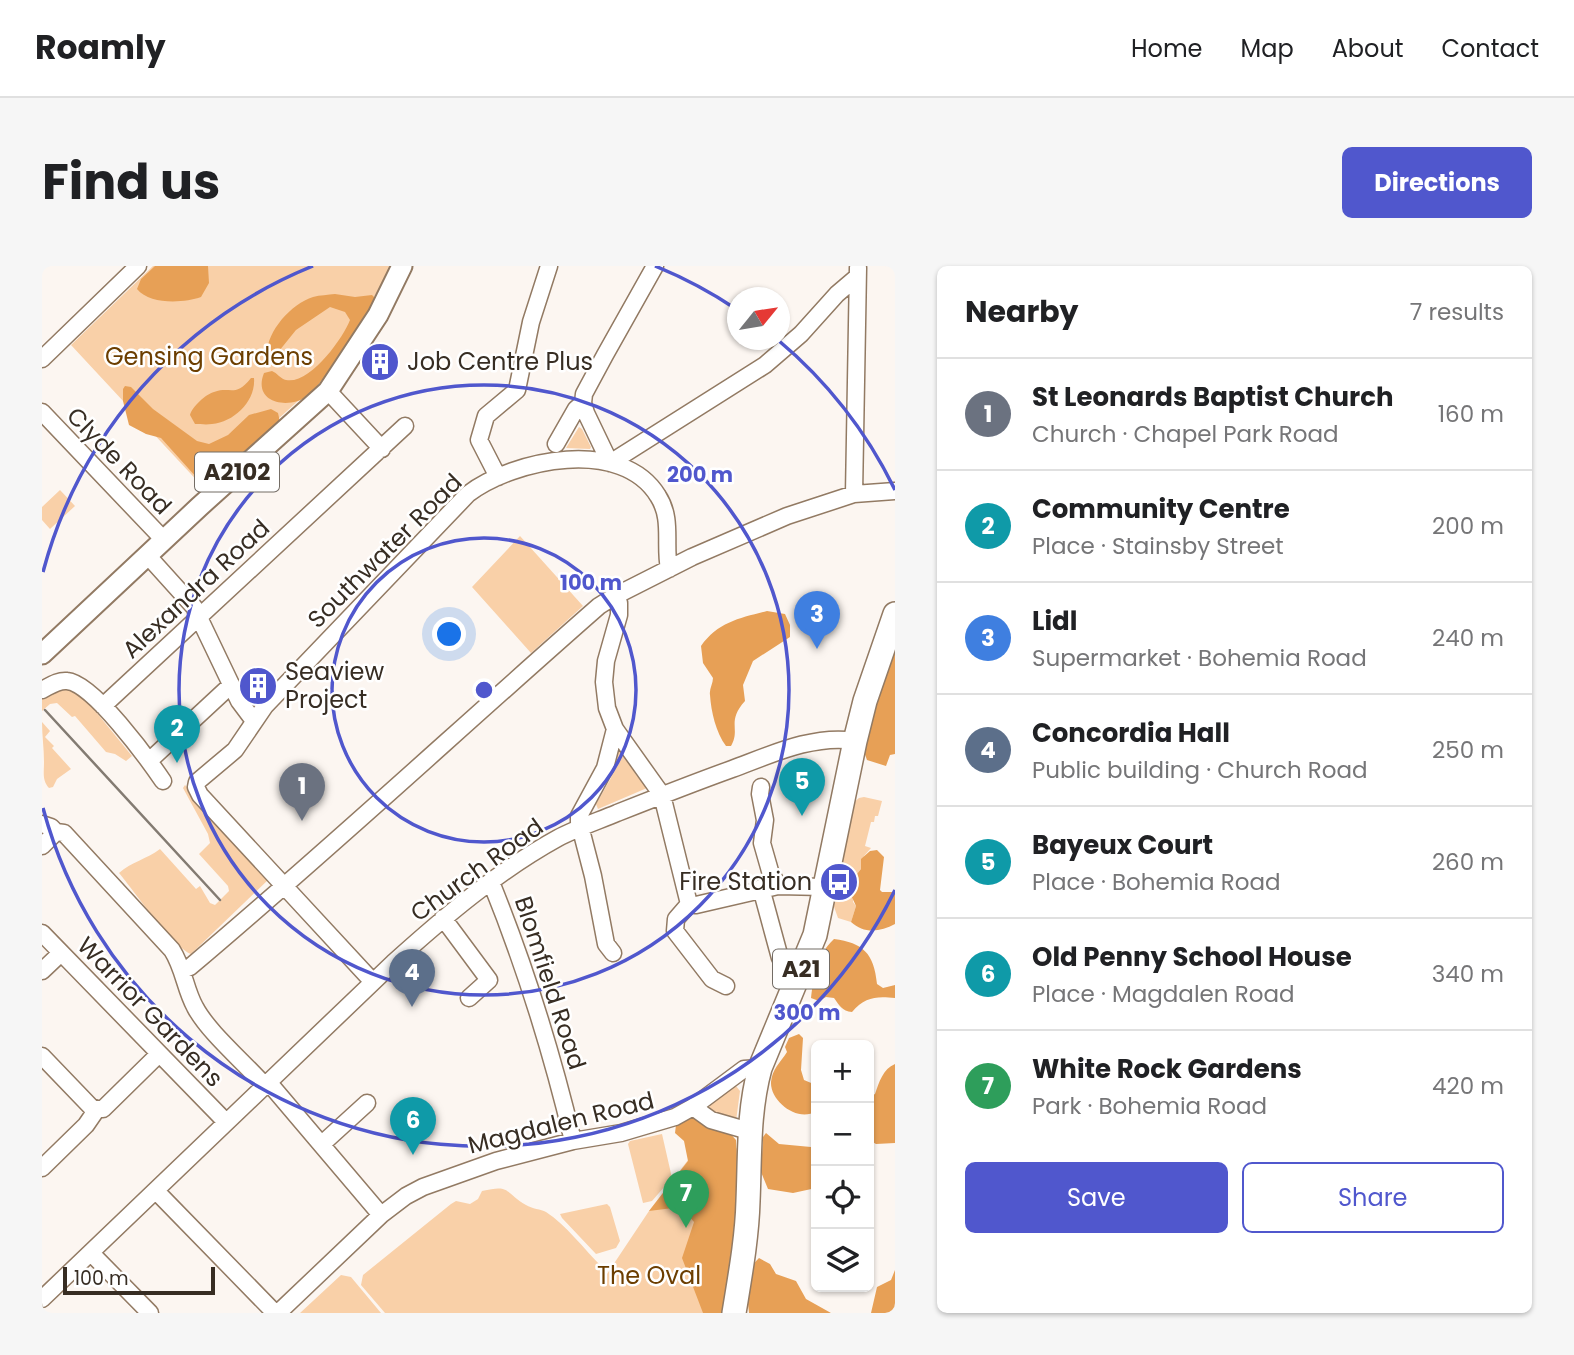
<!DOCTYPE html>
<html lang="en">
<head>
<meta charset="utf-8">
<style>
  body { margin:0; font-family:Poppins,sans-serif; background:#f6f6f6; color:#202124 }
  .controls { position:absolute; right:21px; bottom:21px; display:grid; overflow:hidden; border-radius:10px; box-shadow:0 2px 5px #0004 }
  .controls button { width:63px; height:63px; display:grid; place-items:center; padding:0; border:0; border-bottom:2px solid #e0e0e0; background:#fff; color:#202124; font:35px sans-serif }
  .compass { position:absolute; left:685px; top:21px; width:63px; height:63px; border-radius:50%; background:#fff; box-shadow:0 2px 5px #0004; rotate:60deg }
  .scale { position:absolute; left:21px; bottom:18px; width:152px; box-sizing:border-box; padding-left:7px; border:4px solid #372d23; border-top:0; font-size:19px; line-height:24px; white-space:nowrap; color:#372d23; -webkit-text-stroke:5px #fff; paint-order:stroke }
  .you { position:absolute; left:408px; top:369px; width:24px; height:24px; margin:-18px; border:5px solid #fff; border-radius:50%; background:#1a73e8; box-shadow:0 0 0 10px #1a73e833 }
  .badge { display:grid; place-items:center; width:46px; height:46px; border-radius:50%; background:#5057cd; color:#fff; font-size:23px; font-weight:700 }
  .pin { position:absolute; translate:-50% -58px; filter:drop-shadow(0 2px 4px #0008) }
  .pin::after { content:''; position:absolute; top:37px; width:24px; height:21px; background:inherit; clip-path:polygon(0 0,100% 0,50% 100%) }
  .list { margin:0; padding:0; list-style:none }
  h2 { display:flex; justify-content:space-between; align-items:center; height:91px; margin:0; padding:0 28px; font-size:30px }
  h2 small { font-size:23px; font-weight:400; color:#757577 }
  .list li { display:grid; grid-template-columns:46px 1fr auto; gap:21px; align-items:center; box-sizing:border-box; height:112px; padding:0 28px; border-top:2px solid #e0e0e0 }
  .list b { display:block; font-size:26px; white-space:nowrap }
  .list p { margin:0; font-size:23px; white-space:nowrap; color:#757577 }
  .list em { font-size:23px; font-style:normal; color:#757577 }
  .actions { display:flex; gap:14px; padding:21px 28px }
  .actions a { flex:1; padding:16px 0; border:2px solid #5057cd; border-radius:10px; text-align:center; font-size:24px; color:#5057cd }
  .actions .main { background:#5057cd; color:#fff }
  .icon { flex:none; width:38px; height:38px; fill:none; stroke:currentColor; stroke-width:2; stroke-linecap:round; stroke-linejoin:round }
  .map { position:relative; flex:none; width:853px; height:1047px; overflow:hidden; border-radius:10px }
  header { display:flex; align-items:center; gap:42px; box-sizing:border-box; height:98px; padding:0 35px; background:#fff; border-bottom:2px solid #e0e0e0 }
  header strong { font-size:33px }
  nav { display:flex; gap:38px; margin-inline-start:auto; font-size:24px }
  .intro { display:flex; align-items:center; justify-content:space-between; box-sizing:border-box; height:168px; padding:0 42px }
  h1 { margin:0; font-size:49px }
  .button { padding:18px 32px; border-radius:10px; background:#5057cd; color:#fff; font-size:24px; font-weight:700 }
  main { display:flex; gap:42px; padding:0 42px }
  aside { flex:1; background:#fff; border-radius:10px; box-shadow:0 2px 5px #0004 }
  .map>svg:first-child { display:block }
  .green { fill:#f9d0a8 }
  .forest { fill:#e7a056 }
  .lines { fill:none; stroke-linecap:round; stroke-linejoin:round }
  .minor-casing { stroke:#927a63; stroke-width:19 }
  .major-casing { stroke:#927a63; stroke-width:23 }
  .highway-casing { stroke:#927a63; stroke-width:26 }
  .minor { stroke:#fff; stroke-width:16 }
  .major { stroke:#fff; stroke-width:19 }
  .highway { stroke:#fff; stroke-width:23 }
  .rail { stroke:#837b72; stroke-width:2.5 }
  .ring { fill:none; stroke:#5057cd; stroke-width:3.5 }
  .labels { text-anchor:middle; stroke-width:5; stroke-linejoin:round; paint-order:stroke }
  .shield { fill:#fff; stroke:#736c65; stroke-width:2 }
  .shield-label { font-size:23px; font-weight:bold; fill:#372d23 }
  .park-label { font-size:24px; fill:#6c3e00; stroke:#fff }
  .poi-label { font-size:24px; fill:#372d23; stroke:#fff; text-anchor:start }
  .street-label { font-size:24px; fill:#372d23; stroke:#fff }
  .centre { fill:#5057cd; stroke:#fff; stroke-width:3.5 }
  .ring-label { font-size:21px; text-anchor:middle; font-weight:bold; fill:#5057cd; stroke:#fff; stroke-width:5; stroke-linejoin:round; paint-order:stroke }
</style>
</head>
<body>
<header>
<strong>Roamly</strong>
<nav><a>Home</a><a>Map</a><a>About</a><a>Contact</a></nav>
</header>
<div class="intro"><h1>Find us</h1><a class="button">Directions</a></div>
<main>
<div class="map">
<svg width="853" height="1047" viewBox="0 0 853 1047">
  <rect width="100%" height="100%" fill="#fcf6f1"/>
  <path class="green" d="M111,0H349L326,43L266,126L161,221L29,79Z
    M537,161L540,163L549,181L548,183L524,182Z
    M18,224L33,240L8,263L0,254V241Z
    M478,270L541,340L489,387L430,321Z
    M25,420L46,436L90,490L84,495L73,488L64,486L33,450L30,451L15,437L8,438L0,445V429Z
    M0,456L8,465L3,471L12,480L10,482L29,503L15,513L11,521L7,522C0,514 2,507 2,496C2,483 0,469 0,456Z
    M579,485L595,510L605,522L556,543L554,538L569,512L574,487Z
    M143,519L227,613L149,688C131,681 92,625 77,607C89,596 105,593 118,583L154,623L158,620L168,637L173,639L187,625L186,620L157,588L168,577L166,568L141,522Z
    M822,531L840,535L836,550H833L832,556H829L823,580L829,582L822,590L819,603L814,609L811,636L814,640L809,656L796,652L791,638L811,537L817,532Z
    M694,820L698,825L694,855L667,845L668,839Z
    M644,852C664,854 684,866 695,883L691,978L682,1047H343L319,1019L321,1009L409,938L414,935L428,938L436,933L440,925C469,918 462,926 484,939C490,943 499,943 504,946C524,959 542,983 560,1001L562,1007L561,1014L607,945L656,881L635,861Z
    M620,868L630,912L610,935L601,937L586,878L588,875Z
    M565,938L568,941L578,975L574,982L554,988L520,952L518,948Z
    M299,1009L309,1011L339,1047H258Z"/>
  <path class="forest" d="M113,0H166L167,17L159,31C142,37 108,39 95,23L99,13Z
    M293,28L313,31L330,29L334,33V38C317,63 300,90 280,114C276,119 271,126 266,130C246,144 210,137 222,107L230,105C235,107 239,113 244,114C268,119 301,72 308,54L303,46L288,41L254,64L233,90L229,91L225,89C224,66 249,38 271,31C278,29 286,29 293,28Z
    M209,112H212C214,135 192,156 170,158C164,159 158,158 153,158L148,149C150,141 164,128 172,126C189,120 193,132 209,112Z
    M83,120L89,121L111,143L155,175L167,178L186,169L207,149L229,143L236,147L238,156L168,221L164,222L119,172L104,168L87,159L81,135V123Z
    M725,345L743,348L748,359V371L711,395L701,419L703,435C684,456 699,463 689,480H684C674,467 669,445 668,429C667,423 671,418 671,412L661,397L659,380C676,356 698,352 725,345Z
    M853,371V488L848,489L844,500L825,494L821,483Z
    M835,584L842,591L838,624L840,626H853V658C838,666 822,668 809,656L814,640L809,629L814,623V609L819,603V593L828,585Z
    M792,673C821,677 832,687 835,718L841,722L853,719V732C834,730 823,731 810,746C800,745 797,739 792,732L784,731L777,735L769,732C772,709 774,690 792,673Z
    M757,768L761,772L759,804L762,814L774,819V845C757,857 728,836 729,816C730,803 738,797 745,786L743,781L747,772Z
    M853,798V877L834,878L827,874V831L833,828C837,816 841,803 853,798Z
    M653,851L686,865L694,874L697,927L681,1047H661L640,992L652,956L639,941L607,945L646,895L642,875L633,867L634,859Z
    M724,867L737,878L769,881L774,888V922L751,927L726,923L719,906L721,871Z
    M717,992L728,998L734,1008L754,1015L764,1033L789,1047H707C705,1027 701,1007 717,992Z
    M853,1004V1047H829L835,1021L849,1014Z"/>
  <g class="lines">
    <defs>
      <path id="minor" d="M0,93L96,0
        M286,125L340,183
        M541,137L544,147L568,197
        M0,146L122,274
        M514,178L534,143L541,137L542,128L563,89L613,0
        M568,197L723,99L759,68L795,28L815,11
        M456,211L437,174L444,150L475,124L489,56L507,0
        M812,228L816,2
        M106,290L152,341L197,435L212,455
        M0,424C8,420 16,414 25,415C51,417 106,493 121,515
        M61,440L363,160
        M573,463L620,529L647,638L654,639L736,620L782,621
        M107,495L189,419
        M719,521L718,528L723,554L720,577L728,605L736,620
        M0,558L9,561L14,566L22,567L130,684C142,703 143,723 153,741C166,766 203,797 223,820
        M0,580L14,566
        M449,616C483,700 510,787 531,875
        M719,622L738,692
        M647,638L634,653L633,665L670,713L684,720
        M401,652L447,714L427,732
        M0,667L184,856
        M571,687L564,678L551,610L537,556V550L563,502L573,463L565,442L562,416L564,395L577,349V337L573,330
        M141,704L148,701C287,584 420,460 557,340L573,330L650,291L745,250L812,228L853,225
        M0,705L19,687
        M331,716L158,529L154,521L155,516L193,484L223,440L426,228C472,193 580,171 616,230C631,253 622,278 627,303
        M0,790L49,841L55,843
        M227,817L339,949
        M651,841L669,854L707,865
        M280,878L325,837
        M0,902L44,859L55,843H61L117,788
        M114,925L233,1047
        M49,987L108,1047
        M0,1033L351,697C402,651 456,605 516,572C535,562 556,555 575,547C613,532 651,517 690,503C728,489 772,468 813,475
        M236,1047L339,949L364,930L381,921L454,895L531,875L579,867L633,851L651,841L702,803L718,802"/>
      <path id="major" d="M0,388L157,241L286,125L336,49L360,0"/>
      <path id="highway" d="M692,1047C698,1010 705,972 706,935C708,889 706,846 718,802L773,669L813,475L823,435L853,348"/>
    </defs>
    <use href="#minor" class="minor-casing"/>
    <use href="#major" class="major-casing"/>
    <use href="#highway" class="highway-casing"/>
    <use href="#minor" class="minor"/>
    <use href="#major" class="major"/>
    <use href="#highway" class="highway"/>
    <path class="rail" d="M3,444L178,634"/>
  </g>
  <g class="ring">
    <circle cx="442" cy="424" r="152"/>
    <circle cx="442" cy="424" r="305"/>
    <path d="M853 624A457 457 0 0 1 1 542M1 306A457 457 0 0 1 271 0M613 0A457 457 0 0 1 694 43M736 74A457 457 0 0 1 853 224"/>
  </g>
  <defs>
    <symbol id="building-disc" viewBox="-11 -11 22 22"><circle r="9.5" fill="#5057cd" stroke="#fff"/><path d="M-4-6H4V6H1V3H-1V6H-4ZM-2.5-4.3h1.7v1.8h-1.7ZM.8-4.3h1.7v1.8H.8ZM-2.5-1h1.7V.8h-1.7ZM.8-1h1.7V.8H.8Z" fill="#fff"/></symbol>
    <symbol id="bus-disc" viewBox="-11 -11 22 22"><circle r="9.5" fill="#5057cd" stroke="#fff"/><path d="M-5-6H5V4H4V6H2V4H-2V6H-4V4H-5ZM-3.5-4V0h7V-4ZM-3.5 1.2v1.5H-2V1.2ZM2 1.2v1.5H3.5V1.2Z" fill="#fff"/></symbol>
  </defs>
  <g fill-rule="evenodd">
    <use href="#building-disc" x="316" y="74" width="44" height="44"/>
    <use href="#building-disc" x="194" y="398" width="44" height="44"/>
    <use href="#bus-disc" x="775" y="594" width="44" height="44"/>
  </g>
  <g class="labels">
    <g class="shield">
      <rect x="153" y="186.5" width="84" height="39" rx="5"/>
      <rect x="731" y="683.5" width="56" height="39" rx="5"/>
    </g>
    <g class="shield-label">
      <text x="195" y="214">A2102</text>
      <text x="759" y="711">A21</text>
    </g>
    <g class="park-label">
      <text x="167" y="99">Gensing Gardens</text>
      <text x="607" y="1018">The Oval</text>
    </g>
    <g class="poi-label">
      <text x="365" y="104">Job Centre Plus</text>
      <text x="243" y="414">Seaview<tspan x="243" dy="28">Project</tspan></text>
      <text x="770" y="624" text-anchor="end">Fire Station</text>
    </g>
    <g class="street-label">
      <text transform="translate(77 195) rotate(46)" y="8">Clyde Road</text>
      <text transform="translate(343 285) rotate(-45)" y="8">Southwater Road</text>
      <text transform="translate(154 323) rotate(-43)" y="8">Alexandra Road</text>
      <text transform="translate(435 604) rotate(-36)" y="8">Church Road</text>
      <text transform="translate(508 717) rotate(72)" y="8">Blomfield Road</text>
      <text transform="translate(108 746) rotate(46)" y="8">Warrior Gardens</text>
      <text transform="translate(519 857) rotate(-14)" y="8">Magdalen Road</text>
    </g>
  </g>
  <circle cx="442" cy="424" r="10" class="centre"/>
  <g class="ring-label">
    <text x="658" y="216">200 m</text>
    <text x="549" y="324">100 m</text>
    <text x="765" y="754">300 m</text>
  </g>
</svg>
<div class="controls">
<button>+</button>
<button>−</button>
<button><svg class="icon" aria-label="locate" viewBox="0 0 24 24"><circle cx="12" cy="12" r="6"/><path d="M12 2v4M12 18v4M2 12h4M18 12h4"/></svg></button>
<button><svg class="icon" aria-label="layers" viewBox="0 0 24 24"><path d="M12 4l9 5-9 5-9-5zM3 14l9 5 9-5"/></svg></button>
</div>
<svg class="compass" viewBox="-18 -18 36 36"><path d="M0-13l5 13h-10z" fill="#e53935"/><path d="M0 13l5-13h-10z" fill="#757577"/></svg>
<div class="scale">100 m</div>
<div class="you"></div>
<div class="pin badge" style="left:260px;top:555px;background:#6b7280">1</div>
<div class="pin badge" style="left:135px;top:497px;background:#0f9aa8">2</div>
<div class="pin badge" style="left:775px;top:383px;background:#3f7fe0">3</div>
<div class="pin badge" style="left:370px;top:741px;background:#5c6f8a">4</div>
<div class="pin badge" style="left:760px;top:550px;background:#0f9aa8">5</div>
<div class="pin badge" style="left:371px;top:889px;background:#0f9aa8">6</div>
<div class="pin badge" style="left:644px;top:962px;background:#2e9e5b">7</div>
</div>
<aside>
<h2>Nearby<small>7 results</small></h2>
<ul class="list">
<li><span class="badge" style="background:#6b7280">1</span><div><b>St Leonards Baptist Church</b><p>Church · Chapel Park Road</p></div><em>160 m</em></li>
<li><span class="badge" style="background:#0f9aa8">2</span><div><b>Community Centre</b><p>Place · Stainsby Street</p></div><em>200 m</em></li>
<li><span class="badge" style="background:#3f7fe0">3</span><div><b>Lidl</b><p>Supermarket · Bohemia Road</p></div><em>240 m</em></li>
<li><span class="badge" style="background:#5c6f8a">4</span><div><b>Concordia Hall</b><p>Public building · Church Road</p></div><em>250 m</em></li>
<li><span class="badge" style="background:#0f9aa8">5</span><div><b>Bayeux Court</b><p>Place · Bohemia Road</p></div><em>260 m</em></li>
<li><span class="badge" style="background:#0f9aa8">6</span><div><b>Old Penny School House</b><p>Place · Magdalen Road</p></div><em>340 m</em></li>
<li><span class="badge" style="background:#2e9e5b">7</span><div><b>White Rock Gardens</b><p>Park · Bohemia Road</p></div><em>420 m</em></li>
</ul>
<div class="actions"><a class="main">Save</a><a>Share</a></div>
</aside>
</main>
</body>
</html>
